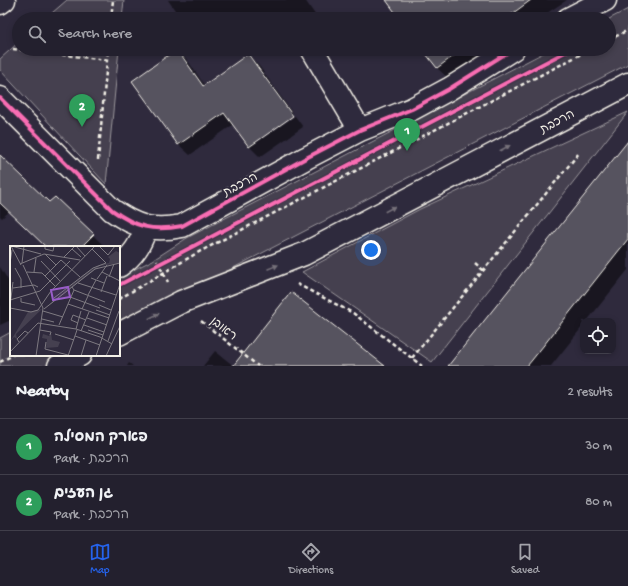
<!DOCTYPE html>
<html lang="en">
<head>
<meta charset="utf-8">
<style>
  body { margin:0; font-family:"Gochi Hand","Playpen Sans Hebrew",sans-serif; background:#2b2836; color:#f1f3f6 }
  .controls { position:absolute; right:12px; bottom:12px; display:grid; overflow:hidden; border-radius:8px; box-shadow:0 2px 6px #0003 }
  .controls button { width:36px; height:36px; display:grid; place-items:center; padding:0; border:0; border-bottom:1px solid #403e4a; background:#23202e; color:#f1f3f6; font:20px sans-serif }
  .you { position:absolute; left:371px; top:250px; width:14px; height:14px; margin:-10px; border:3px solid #fff; border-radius:50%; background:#1a73e8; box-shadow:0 0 0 6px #1a73e833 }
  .badge { display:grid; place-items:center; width:26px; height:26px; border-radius:50%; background:#2563eb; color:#fff; font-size:13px; font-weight:700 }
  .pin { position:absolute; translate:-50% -33px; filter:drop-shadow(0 1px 2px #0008) }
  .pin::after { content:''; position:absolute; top:21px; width:14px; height:12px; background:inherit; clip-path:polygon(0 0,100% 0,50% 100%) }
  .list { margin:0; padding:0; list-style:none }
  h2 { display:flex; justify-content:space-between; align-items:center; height:52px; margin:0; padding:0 16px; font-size:17px }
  h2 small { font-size:13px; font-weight:400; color:#a3a3aa }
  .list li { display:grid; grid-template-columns:26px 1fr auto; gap:12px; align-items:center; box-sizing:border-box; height:56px; padding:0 16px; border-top:1px solid #403e4a }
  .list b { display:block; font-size:15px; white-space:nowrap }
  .list p { margin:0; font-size:13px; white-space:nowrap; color:#a3a3aa }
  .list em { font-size:13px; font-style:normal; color:#a3a3aa }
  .icon { flex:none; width:22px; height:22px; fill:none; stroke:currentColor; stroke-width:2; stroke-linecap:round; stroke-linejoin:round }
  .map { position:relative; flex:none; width:628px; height:366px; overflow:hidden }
  .search { position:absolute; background:#23202e; box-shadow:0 2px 6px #0003; left:12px; right:12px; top:12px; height:44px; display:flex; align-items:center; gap:10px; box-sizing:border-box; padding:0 14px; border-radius:22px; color:#a3a3aa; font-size:15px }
  .sheet { height:164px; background:#23202e }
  nav { display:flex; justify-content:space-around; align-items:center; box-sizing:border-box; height:56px; border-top:1px solid #403e4a; background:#23202e; font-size:11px; color:#a3a3aa }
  nav a { display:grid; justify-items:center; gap:2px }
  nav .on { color:#2563eb }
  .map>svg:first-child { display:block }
  .green { fill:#454050; stroke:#9c989c }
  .shadow { fill:#0007 }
  .building { fill:#56525f; stroke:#f4f1e8 }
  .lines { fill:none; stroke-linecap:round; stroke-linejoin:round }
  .minor-casing { stroke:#f4f1e8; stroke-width:25 }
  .path { stroke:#f4f1e8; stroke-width:2.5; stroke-dasharray:4 3; stroke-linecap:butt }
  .minor { stroke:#2f2a3d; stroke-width:22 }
  .cycleway-casing { stroke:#2f2a3d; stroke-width:6 }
  .cycleway { stroke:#f96db3; stroke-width:4 }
  .oneway { fill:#747079 }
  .labels { text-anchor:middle; stroke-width:4; stroke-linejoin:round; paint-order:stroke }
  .street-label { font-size:12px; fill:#f4f1e8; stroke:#2f2a3d }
  .inset-road { fill:none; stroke:#7e7a81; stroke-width:1 }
  .view { fill:#995dc9; fill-opacity:0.15; stroke:#995dc9; stroke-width:2 }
  .inset-edge { fill:none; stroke:#f4f1e8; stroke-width:2 }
</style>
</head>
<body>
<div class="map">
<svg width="628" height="366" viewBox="0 0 628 366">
  <rect width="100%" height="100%" fill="#2f2a3d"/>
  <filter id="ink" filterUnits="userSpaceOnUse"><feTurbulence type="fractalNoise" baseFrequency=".025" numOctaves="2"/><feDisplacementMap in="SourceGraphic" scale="8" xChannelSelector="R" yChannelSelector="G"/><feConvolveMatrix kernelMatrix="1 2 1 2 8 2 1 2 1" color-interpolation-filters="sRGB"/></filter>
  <g filter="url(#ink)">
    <path class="green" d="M67,0H124L122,19H45Z
      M628,9V64L119,327V277L153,260L187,238L551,49H609V19Z
      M19,42V49H119L106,184L0,70V59Z
      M628,112L432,362L302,272L420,209Z
      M11,332V355H67L46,366H0V338Z"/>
    <path class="shadow" d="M168,0H305L318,19H240L238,17L236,19H181Z
      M394,0H567L538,19H401Z
      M262,49H280L269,56Z
      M424,49H493L450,80L437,68Z
      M177,50L188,61L205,86L248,55L259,66L293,114L250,147L234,124L190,155L179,145L134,81Z
      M295,116L303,127L260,157L250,147Z
      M628,142V270L587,321H583V326L551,366H463Z
      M0,156L49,203L55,198L103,245L101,247H47L10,211L2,218L0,216Z
      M0,267L11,285V320L0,325Z
      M215,351L234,366H203Z
      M129,363L133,366H127Z"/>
    <path class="building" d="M386,0H531L505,19H400Z
      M177,49L203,86L248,54L293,116L249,147L224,113L178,145L132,81Z
      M422,49H463L437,68Z
      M628,141V239L532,360L527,366H448Z
      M0,155L49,202L55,197L94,234L81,247H46L0,203Z
      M291,292L385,366H233Z"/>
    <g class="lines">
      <defs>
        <path id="minor" d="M0,3L4,0
          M568,19L605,0
          M312,49L360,130
          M0,98L112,210C136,227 152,232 182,226L306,158L360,130L412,109L449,89L513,49
          M119,266C134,255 140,245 146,228
          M119,334L181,302L304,254L628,84
          M59,366L80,355"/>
      </defs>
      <use href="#minor" class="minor-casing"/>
      <path class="path" d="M111,19L113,0
        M609,40L628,30
        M13,49L107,60
        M98,160L108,49
        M157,261L168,282
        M475,263L483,270
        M297,284L353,313L422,366
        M119,299L197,253L591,49
        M201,321L258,366
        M412,358L579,153
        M0,362L13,355"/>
      <use href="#minor" class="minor"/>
      <defs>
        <path id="cycleway" d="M0,98L112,210C136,227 152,232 182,226L306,158L360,130L412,109L449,89L513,49
          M119,285L571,49"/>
      </defs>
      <use href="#cycleway" class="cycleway-casing"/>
      <use href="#cycleway" class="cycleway"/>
    </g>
    <defs><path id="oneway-solid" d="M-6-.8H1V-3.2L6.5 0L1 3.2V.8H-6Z"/></defs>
    <g class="oneway">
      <use href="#oneway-solid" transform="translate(505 148) rotate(-28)"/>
      <use href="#oneway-solid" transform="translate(390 209) rotate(-28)"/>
      <use href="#oneway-solid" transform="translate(273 267) rotate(-22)"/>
      <use href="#oneway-solid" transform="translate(154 316) rotate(-28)"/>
    </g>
  </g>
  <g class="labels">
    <g class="street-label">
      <text transform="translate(557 121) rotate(-28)" y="4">הרכבת</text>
      <text transform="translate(240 184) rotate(-28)" y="4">הרכבת</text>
      <text transform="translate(224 328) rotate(38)" y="4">ראובן</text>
    </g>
  </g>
  <g transform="translate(10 246)">
    <rect width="110" height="110" fill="#2f2a3d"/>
    <path d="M106,5L110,7V17L90,20L34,63L73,29L89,19L99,17L100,13L98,11ZM32,63L6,88L7,93L4,91L0,96L18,66ZM41,87L42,94L50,96L48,101L36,102L37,93L32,92L33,88L39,90Z" fill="#454050"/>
    <path class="inset-road" d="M1,0L31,8M1,0L11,19M35,0V3L43,5L44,0M66,0L75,10M89,0L98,9L105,0M62,3L71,11M35,8L46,19M54,11L65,0M31,15L50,35M0,17L2,4M12,17L14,0M10,18L34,8L70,14M13,19L33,62L26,110M5,22L11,33V42M17,26L32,27L45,40M24,26L26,12M92,26L110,35M35,30L51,14L70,31M99,31L104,18M81,32L94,37M87,33L97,19M68,37L106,49M3,42L24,39L28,41M64,44L95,56M91,46L97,30M78,49L86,34M60,51L90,62M11,52V56L25,59M44,52L83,22L96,17L82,3M0,54L30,45L60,15M58,58L99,72M89,59L101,64M0,60L3,36M0,62L21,66L28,64L41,45L85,0M34,63L85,23L110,17M72,63L78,50M86,64L100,69M33,65L53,71M77,72L97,79M32,73L44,76M68,77L61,74L63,69L76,74M49,79L64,44L62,41M74,79L94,86M66,83L71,65M30,84L41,86L40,89M78,84L93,89M71,85L79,66M45,88L64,94M65,90L90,99M98,95L109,65M9,96L7,93L15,85L18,87M36,96L35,103L58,109M0,106L28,77L66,83L90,91L102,98M58,110L67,84M71,110L76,94M86,110L110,38M96,110L110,80"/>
    <path class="view" d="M58,41L60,51L43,54L41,44Z"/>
    <rect width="110" height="110" class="inset-edge"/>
  </g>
</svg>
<div class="controls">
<button><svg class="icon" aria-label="locate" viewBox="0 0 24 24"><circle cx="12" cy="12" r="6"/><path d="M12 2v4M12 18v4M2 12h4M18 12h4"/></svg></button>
</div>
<div class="you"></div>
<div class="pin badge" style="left:407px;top:151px;background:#2e9e5b">1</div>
<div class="pin badge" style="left:82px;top:127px;background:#2e9e5b">2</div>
<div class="search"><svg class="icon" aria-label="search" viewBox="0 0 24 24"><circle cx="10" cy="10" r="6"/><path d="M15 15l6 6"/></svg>Search here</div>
</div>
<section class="sheet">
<h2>Nearby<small>2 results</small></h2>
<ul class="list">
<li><span class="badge" style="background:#2e9e5b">1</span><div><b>פארק המסילה</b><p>Park · הרכבת</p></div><em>30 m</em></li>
<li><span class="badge" style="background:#2e9e5b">2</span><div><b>גן העזים</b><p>Park · הרכבת</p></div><em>80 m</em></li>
</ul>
</section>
<nav>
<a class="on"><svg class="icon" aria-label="map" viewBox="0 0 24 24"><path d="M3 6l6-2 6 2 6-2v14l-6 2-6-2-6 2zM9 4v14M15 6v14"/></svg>Map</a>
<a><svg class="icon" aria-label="directions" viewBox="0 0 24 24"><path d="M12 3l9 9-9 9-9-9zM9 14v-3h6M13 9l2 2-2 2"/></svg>Directions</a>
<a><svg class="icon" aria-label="saved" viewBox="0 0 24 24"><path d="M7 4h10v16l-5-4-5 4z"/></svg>Saved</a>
</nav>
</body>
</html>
